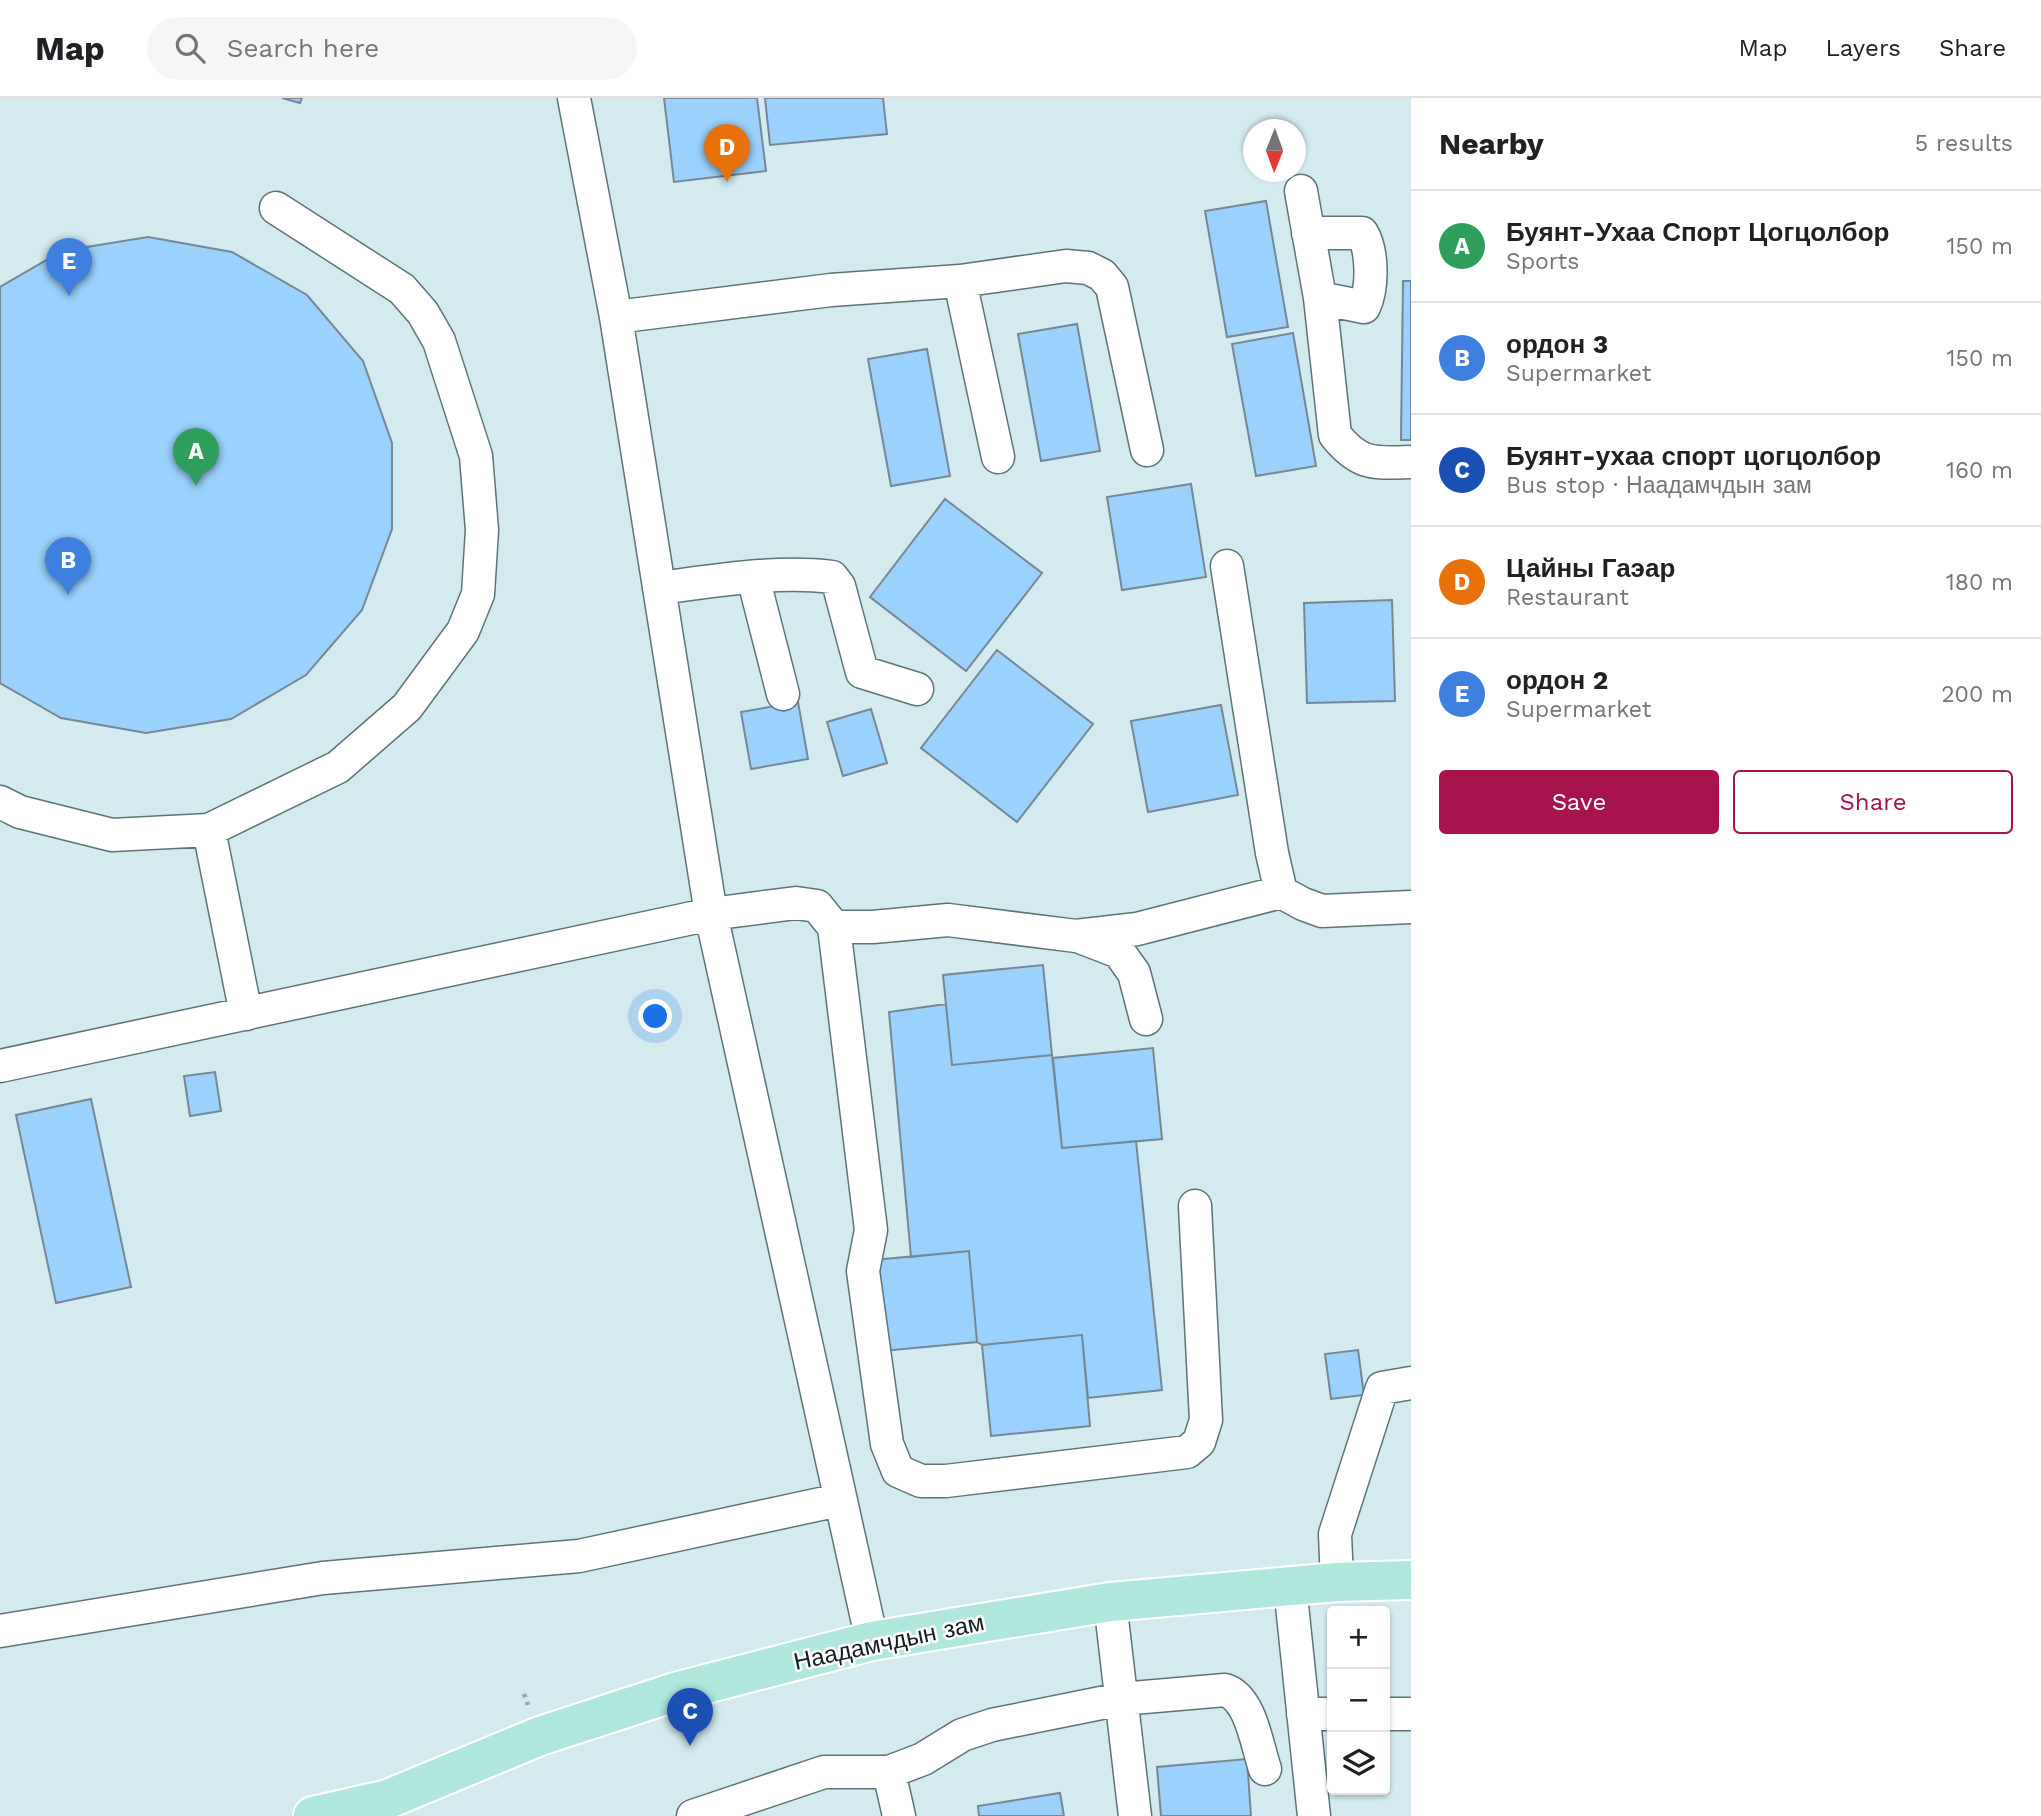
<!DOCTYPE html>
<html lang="en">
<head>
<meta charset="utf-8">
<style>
  body { margin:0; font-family:"Work Sans",sans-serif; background:#f6f6f6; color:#202124 }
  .controls { position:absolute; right:21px; bottom:21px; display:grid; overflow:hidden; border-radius:7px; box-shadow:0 2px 5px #0004 }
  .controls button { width:63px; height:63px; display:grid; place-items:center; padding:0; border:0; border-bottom:2px solid #e0e0e0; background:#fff; color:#202124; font:35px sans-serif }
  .compass { position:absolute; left:1243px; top:21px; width:63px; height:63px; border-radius:50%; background:#fff; box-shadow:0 2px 5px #0004; rotate:181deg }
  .you { position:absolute; left:656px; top:919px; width:24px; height:24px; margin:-18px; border:5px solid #fff; border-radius:50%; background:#1a73e8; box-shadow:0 0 0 10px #1a73e833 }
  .badge { display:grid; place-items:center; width:46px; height:46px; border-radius:50%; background:#a7134c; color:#fff; font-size:23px; font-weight:700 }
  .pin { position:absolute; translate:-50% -58px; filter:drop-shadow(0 2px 4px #0008) }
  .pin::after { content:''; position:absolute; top:37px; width:24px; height:21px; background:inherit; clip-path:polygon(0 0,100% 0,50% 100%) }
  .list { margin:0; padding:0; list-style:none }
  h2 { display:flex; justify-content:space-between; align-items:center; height:91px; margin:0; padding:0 28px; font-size:30px }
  h2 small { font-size:23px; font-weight:400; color:#757577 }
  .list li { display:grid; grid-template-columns:46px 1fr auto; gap:21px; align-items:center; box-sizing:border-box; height:112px; padding:0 28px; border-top:2px solid #e0e0e0 }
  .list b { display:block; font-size:26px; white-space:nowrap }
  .list p { margin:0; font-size:23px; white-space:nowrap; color:#757577 }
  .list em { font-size:23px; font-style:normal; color:#757577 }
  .actions { display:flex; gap:14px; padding:21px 28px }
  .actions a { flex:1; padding:16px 0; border:2px solid #a7134c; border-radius:7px; text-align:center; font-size:24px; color:#a7134c }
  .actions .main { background:#a7134c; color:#fff }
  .icon { flex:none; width:38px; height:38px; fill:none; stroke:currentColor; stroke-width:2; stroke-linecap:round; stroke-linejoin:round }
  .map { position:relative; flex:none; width:1411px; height:1718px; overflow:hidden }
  header { display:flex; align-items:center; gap:42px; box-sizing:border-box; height:98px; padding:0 35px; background:#fff; border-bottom:2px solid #e0e0e0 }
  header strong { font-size:33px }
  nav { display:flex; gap:38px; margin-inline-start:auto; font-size:24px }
  .search { width:490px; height:63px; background:#f6f6f6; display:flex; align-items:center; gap:18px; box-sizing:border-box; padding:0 24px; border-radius:38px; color:#757577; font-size:26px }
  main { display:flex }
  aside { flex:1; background:#fff }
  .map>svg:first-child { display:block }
  .building { fill:#9bd2fd; stroke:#788794; stroke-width:2 }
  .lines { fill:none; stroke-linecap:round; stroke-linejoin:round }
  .minor-casing { stroke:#5e7378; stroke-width:35 }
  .major-casing { stroke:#fff; stroke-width:42 }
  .path { stroke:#93a6aa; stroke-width:4.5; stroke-dasharray:3.5 5; stroke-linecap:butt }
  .minor { stroke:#fff; stroke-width:32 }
  .major { stroke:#b0e8de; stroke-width:38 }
  .labels { text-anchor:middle; stroke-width:5; stroke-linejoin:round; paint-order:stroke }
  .street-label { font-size:24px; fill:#131c1e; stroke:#fff }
</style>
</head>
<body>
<header>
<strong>Map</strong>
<div class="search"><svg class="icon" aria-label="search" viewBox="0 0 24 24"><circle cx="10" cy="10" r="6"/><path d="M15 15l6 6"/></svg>Search here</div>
<nav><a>Map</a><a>Layers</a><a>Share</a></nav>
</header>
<main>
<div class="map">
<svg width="1411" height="1718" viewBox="0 0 1411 1718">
  <rect width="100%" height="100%" fill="#d3eaef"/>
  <path class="building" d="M282,0H302L300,5Z
    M664,0H757L766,73L674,84Z
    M765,0H883L887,36L770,47Z
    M1266,103L1288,229L1227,239L1205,113Z
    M148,139L232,154L307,197L363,263L392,345V431L362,512L306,577L231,621L146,635L61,620L0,585V189L62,153Z
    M1403,183H1411V342H1401Z
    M1077,226L1100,353L1041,363L1018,236Z
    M1293,235L1316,368L1256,378L1232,246Z
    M927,251L950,378L891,388L868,261Z
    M1191,386L1206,479L1122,492L1107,399Z
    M945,401L1042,475L966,573L870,499Z
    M1392,502L1395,603L1307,605L1304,505Z
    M997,552L1093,626L1017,724L921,650Z
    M798,604L808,661L751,671L741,614Z
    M1221,607L1238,697L1148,714L1131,623Z
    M871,611L887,665L843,678L827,624Z
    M1043,867L1052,957L952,967L943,877Z
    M946,906L952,967L1052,957L1062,1050L1136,1043L1162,1292L1088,1300L1082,1237L982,1247L977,1244L969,1153L911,1159L889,914Z
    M1153,950L1162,1041L1062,1050L1053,960Z
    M215,974L221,1013L190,1018L184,978Z
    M91,1001L131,1189L56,1205L16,1017Z
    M969,1153L977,1244L883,1253L874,1162Z
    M1082,1237L1090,1328L991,1338L982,1247Z
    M1358,1252L1364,1297L1331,1301L1325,1256Z
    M1247,1661L1251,1718H1161L1157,1669Z
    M1060,1695L1064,1718H979L978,1708Z"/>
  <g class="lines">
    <defs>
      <path id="minor" d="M574,0L616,219L711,816L872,1543
        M1301,93L1320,200L1335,337C1360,368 1374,365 1411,364
        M1308,135H1362C1373,153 1373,190 1364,209L1320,200
        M960,183L998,359
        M616,219L831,192L960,183L1066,168L1088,170L1102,177L1112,189L1147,352
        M1227,468L1272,755L1281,794L1303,806L1322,813L1411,809
        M753,479L783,596
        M659,490C715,483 776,472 832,479L839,488L862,574L917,591
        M0,704L20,714L112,737L209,732L338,669L407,609L463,533L478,496L482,432L476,358L439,243L423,215L402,191L276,110
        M209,732L246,916
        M1080,839L1119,854L1134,875L1146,921
        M0,968L711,816L796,805L817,808L834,829
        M1195,1108L1206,1322L1199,1344L1187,1354L946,1383H921L898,1373L887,1346L863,1173L871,1132L834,829H873L948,822L1076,838L1137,831L1281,794
        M1337,1484L1335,1436L1382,1290L1411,1285
        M1290,1488L1314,1718
        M1110,1504L1135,1718
        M0,1533L323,1480L579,1458L839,1402
        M1303,1616H1332
        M1385,1616H1411
        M889,1674L923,1661L962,1637L992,1627L1121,1601L1225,1592C1251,1600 1257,1648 1265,1671
        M693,1718L824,1674H889L899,1718"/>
      <path id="major" d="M313,1718L388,1701L540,1638L675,1594L872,1543L1110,1504L1337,1484L1411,1482"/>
    </defs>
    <use href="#minor" class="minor-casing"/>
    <use href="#major" class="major-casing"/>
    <path class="path" d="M524,1596L528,1607"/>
    <use href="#minor" class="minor"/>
    <use href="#major" class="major"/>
  </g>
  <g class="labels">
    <g class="street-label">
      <text transform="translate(889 1544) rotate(-12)" y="8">Наадамчдын зам</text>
    </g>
  </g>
</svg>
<div class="controls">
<button>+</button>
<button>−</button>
<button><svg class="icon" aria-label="layers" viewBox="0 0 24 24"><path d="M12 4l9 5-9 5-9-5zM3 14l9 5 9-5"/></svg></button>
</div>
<svg class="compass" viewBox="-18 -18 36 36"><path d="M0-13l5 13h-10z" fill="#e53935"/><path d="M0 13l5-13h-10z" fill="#757577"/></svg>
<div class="you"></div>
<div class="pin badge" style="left:196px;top:388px;background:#2e9e5b">A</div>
<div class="pin badge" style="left:68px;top:497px;background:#3f7fe0">B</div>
<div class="pin badge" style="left:690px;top:1648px;background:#1a4fb4">C</div>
<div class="pin badge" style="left:727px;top:84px;background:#e8710a">D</div>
<div class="pin badge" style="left:69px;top:198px;background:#3f7fe0">E</div>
</div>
<aside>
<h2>Nearby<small>5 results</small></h2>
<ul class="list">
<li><span class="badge" style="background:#2e9e5b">A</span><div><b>Буянт-Ухаа Спорт Цогцолбор</b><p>Sports</p></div><em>150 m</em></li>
<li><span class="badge" style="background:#3f7fe0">B</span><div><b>ордон 3</b><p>Supermarket</p></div><em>150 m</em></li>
<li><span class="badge" style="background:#1a4fb4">C</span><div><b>Буянт-ухаа спорт цогцолбор</b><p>Bus stop · Наадамчдын зам</p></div><em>160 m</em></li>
<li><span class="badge" style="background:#e8710a">D</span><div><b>Цайны Гаэар</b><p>Restaurant</p></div><em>180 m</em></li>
<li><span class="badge" style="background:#3f7fe0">E</span><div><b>ордон 2</b><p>Supermarket</p></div><em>200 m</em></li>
</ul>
<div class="actions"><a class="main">Save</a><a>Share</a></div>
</aside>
</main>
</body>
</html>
